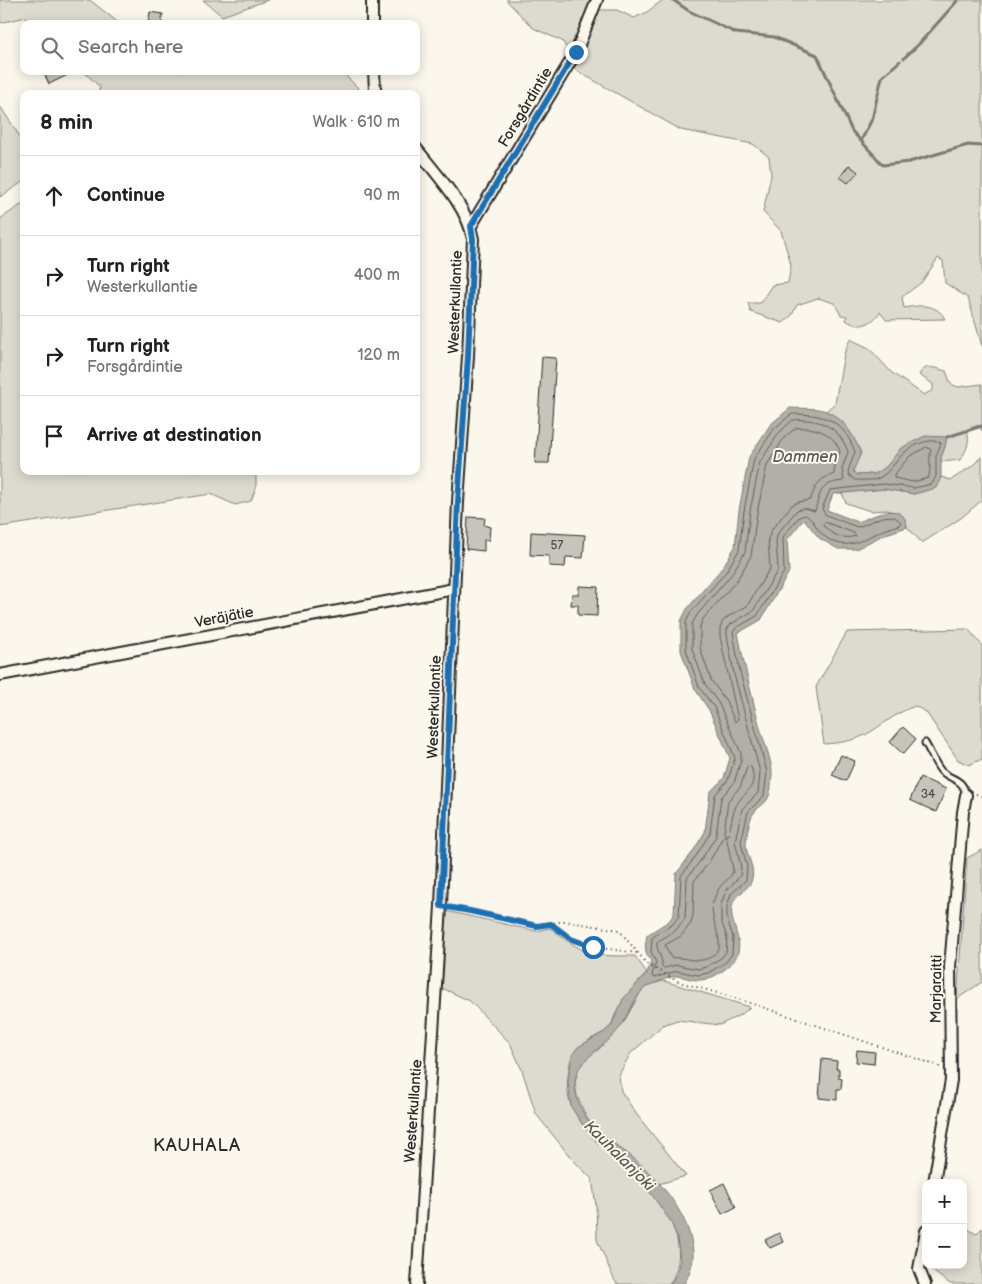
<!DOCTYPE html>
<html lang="en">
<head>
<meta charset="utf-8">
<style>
  body { margin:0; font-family:"Balsamiq Sans",sans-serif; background:#f6f6f6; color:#202124 }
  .controls { position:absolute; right:15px; bottom:15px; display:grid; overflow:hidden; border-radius:10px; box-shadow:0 2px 12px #0003 }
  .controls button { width:45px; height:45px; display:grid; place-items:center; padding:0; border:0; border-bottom:1px solid #e0e0e0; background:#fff; color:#202124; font:25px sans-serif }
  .stop { position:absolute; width:15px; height:15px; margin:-11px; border:4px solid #1f6fb2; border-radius:50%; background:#fff }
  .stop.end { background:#1f6fb2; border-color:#fff; box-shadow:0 1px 5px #0008 }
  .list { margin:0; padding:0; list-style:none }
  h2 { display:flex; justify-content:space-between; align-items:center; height:65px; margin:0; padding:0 20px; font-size:21px }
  h2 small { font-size:16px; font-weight:400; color:#757577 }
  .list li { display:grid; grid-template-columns:32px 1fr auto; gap:15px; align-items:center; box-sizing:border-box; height:80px; padding:0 20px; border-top:1px solid #e0e0e0 }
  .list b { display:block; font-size:19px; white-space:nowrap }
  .list p { margin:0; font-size:16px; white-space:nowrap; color:#757577 }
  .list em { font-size:16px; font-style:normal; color:#757577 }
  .icon { flex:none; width:28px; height:28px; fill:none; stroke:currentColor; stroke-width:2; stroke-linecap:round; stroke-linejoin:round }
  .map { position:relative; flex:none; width:982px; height:1284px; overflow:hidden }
  .search { position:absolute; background:#fff; box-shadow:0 2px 12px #0003; left:20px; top:20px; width:400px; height:55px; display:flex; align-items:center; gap:12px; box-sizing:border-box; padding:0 18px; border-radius:10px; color:#757577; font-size:19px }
  .panel { position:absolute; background:#fff; box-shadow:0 2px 12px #0003; left:20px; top:90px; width:400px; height:385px; border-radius:10px }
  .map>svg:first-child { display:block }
  .green { fill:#dddad0; stroke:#84827e }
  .water { fill:#b1afa7; stroke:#7b7a75 }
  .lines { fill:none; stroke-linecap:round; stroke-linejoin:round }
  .shore { stroke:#61605d; stroke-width:1 }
  .stream { stroke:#7b7a75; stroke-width:3 }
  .building { fill:#c7c4bc; stroke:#2b2b2b }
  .lane-casing { stroke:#2b2b2b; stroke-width:9 }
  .street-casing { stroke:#2b2b2b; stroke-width:14 }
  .path { stroke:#2b2b2b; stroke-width:2; stroke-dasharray:1 4; stroke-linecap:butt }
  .lane { stroke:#fbf7ec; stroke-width:5 }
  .street { stroke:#fbf7ec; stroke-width:10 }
  .route { stroke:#1f6fb2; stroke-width:6 }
  .labels { text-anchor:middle; stroke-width:4; stroke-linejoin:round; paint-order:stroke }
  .number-label { font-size:12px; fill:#52514f }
  .street-label { font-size:15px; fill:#2b2b2b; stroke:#fbf7ec }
  .water-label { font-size:16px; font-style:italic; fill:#5a5956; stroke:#fbf7ec }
  .quarter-label { font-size:18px; letter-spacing:1px; fill:#2b2b2b; stroke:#fbf7ec }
</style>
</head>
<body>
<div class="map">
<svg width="982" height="1284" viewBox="0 0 982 1284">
  <rect width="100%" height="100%" fill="#fbf7ec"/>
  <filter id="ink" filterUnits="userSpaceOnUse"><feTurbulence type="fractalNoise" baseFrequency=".02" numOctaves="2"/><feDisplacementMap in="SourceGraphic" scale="10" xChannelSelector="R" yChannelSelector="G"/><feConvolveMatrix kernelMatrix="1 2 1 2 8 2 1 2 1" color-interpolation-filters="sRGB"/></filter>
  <g filter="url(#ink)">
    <path class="green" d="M0,0H90L120,24H33L26,17L0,23Z
      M203,0H268L222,16Z
      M506,0H594L571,54L562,41L533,28Z
      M663,0H982V346L968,298L945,283L943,261L938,258L922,282L902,297L904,308C919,305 937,303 945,319L886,320L880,312C872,324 859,330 846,320L847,316L841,315L834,303L818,298L797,305L792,315L783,323L751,312L748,303H760L772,285L788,283L791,265L781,231L763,212L771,175L769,157L753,144L681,130L572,68L587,41L596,10H617L634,18L647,12Z
      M83,71H341L364,94H98L100,87Z
      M0,106L24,143V181L0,197Z
      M24,203V471H256V487L251,501L235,505L211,494L0,527V219Z
      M850,339L869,348L892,373L924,395L933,390V384L919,375C925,363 935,368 946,371L951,384L958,387L982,384V431L979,425L967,429C970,441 968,449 960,460L941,462V457L945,447L901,448C885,469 885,474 857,475L852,471L854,467L843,422L826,411L835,403L844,354Z
      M982,456V500L961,518L922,543L907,527L906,521L900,514L887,510L870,511L846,503L842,493L884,489L914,494L935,488L941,477L951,480L972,466Z
      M968,629L982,645V759L969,765L958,760L926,712L915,706C897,712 883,725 867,734C854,741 839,743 824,744L816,687L847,632Z
      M982,850V982L957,999L967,858Z
      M446,911L536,931L550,928C565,939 580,952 599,955C611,956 623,956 635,956L647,973L629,992L616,1012L611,1026L604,1032L589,1040L572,1055C568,1070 564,1092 572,1107C587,1140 621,1159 645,1185C670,1213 691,1248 670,1284H617L614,1279L597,1240L596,1206L592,1179L572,1159L536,1114L522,1070L510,1043L470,1001L442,988Z
      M664,981L750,1007L742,1014L720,1025L677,1020L663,1025L630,1054L619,1075L621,1091L637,1115L686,1176L659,1184L634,1159L612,1143L588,1121L577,1096L575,1083L578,1069L585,1059L599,1049L623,1023L642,990L649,985Z
      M963,1226L976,1234L982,1228V1284H950L930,1269L931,1265H963Z"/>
    <path class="water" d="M790,408C801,409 815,407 826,411C844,418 854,436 861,453L853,471L857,475L876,474L887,466L901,448L925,436L947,437L945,447L941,457V477L936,488L914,494L884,489L833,494L827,510L858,522C874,516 904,499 907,527L883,535L856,549H838L819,538L804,519L787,540L789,572L761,620L738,633C744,665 752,697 760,728C764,742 771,758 772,772C772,779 771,794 767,800C764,805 756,808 753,814C749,820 747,835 746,842C745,855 757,868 751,882C746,892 733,895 732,907C729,925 746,942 735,959C727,970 710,981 697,980C690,980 683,976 677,976C672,976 654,983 650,985C638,990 632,1007 626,1018C620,1029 610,1040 599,1048C588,1059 575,1066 575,1084C576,1121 608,1138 633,1158C660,1180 691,1216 693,1253C694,1263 689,1275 684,1284H670L677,1273L680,1259L677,1238L671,1222L645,1185L595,1140L586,1129L571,1107L568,1082L572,1055L578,1047L604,1032L611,1026L623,999L647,973L651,961C644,954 645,945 647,935L669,921L674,914L676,874L692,853L705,832L710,792L724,778L730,758L709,710L695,689L681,651V621L687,609L722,568L735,547L739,510L749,457L770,425Z"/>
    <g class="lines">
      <path class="shore" d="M792,414C824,414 843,419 855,452L848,471L849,475L855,480C862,480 873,481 879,478C891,472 895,461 904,453C913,445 930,437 941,443L936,456V476L932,484L914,488L884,484L830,490L822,509L826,515L857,527C870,524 889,508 901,522L899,525C893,527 887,529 881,531C859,541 845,553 823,535C816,529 813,518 805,515L799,517L783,537L784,572L757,616L736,628L733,632L740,672L767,772L764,796L748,812L741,842L747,867L746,880L731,894L727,906V919L733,937L732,954L726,962L708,973L698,975L677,971L654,978L652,975L656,962L651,952L652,938L658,933L672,925L679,916L681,876L696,856L710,833L715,795L728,780L735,758L714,707L699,687L686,650V622L691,612L726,572L739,550L744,511L754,459L774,429Z
        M793,420C819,418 839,426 848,452L842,469L844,480L842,481C820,484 820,492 815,511L804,508L797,510L778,533L776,541L778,570L753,611L731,624L727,629V635L734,674L760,772L758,793L742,809L735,841L741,867L740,876L726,891L721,904V920L727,938L726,952L721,958L706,967L698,969L677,965L664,968L662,966C663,957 656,951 657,942L676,930L685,918L687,878L701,860L716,836L721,798L734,783L741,760V753L719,704L705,684L692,649V624L697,615L731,575L745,552L750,511L760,462L779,433Z
        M796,428C814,426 835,433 840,452L835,465L834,474C817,480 817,484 810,500L798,502L792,505L772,529L768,539L770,568L747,606L729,616L723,621L720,628V637L738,719L735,722L726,701L711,680L700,648V626L703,619L737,580L751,556L757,513L767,465L784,438Z
        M927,447L931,450C928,459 932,470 928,478L913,482L894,478V475L909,457Z
        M825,522L854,533L856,536C844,540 830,535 823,525Z
        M748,766L751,767C759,790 743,791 736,806C732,814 731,825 729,834L726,835L724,833L728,801L740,787Z
        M726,836L733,869C733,877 724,881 720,887C717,891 715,897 713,902C709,918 721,933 719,949C703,969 690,956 671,958L665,945L681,936L691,923L693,915L694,881L708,864L723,837Z"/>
      <path class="stream" d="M673,0L689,11L736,33L774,37L817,55L852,131L883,165L909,162L968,145L982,146
        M904,58L918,45L958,0
        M861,141L872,119L882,77L900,61
        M947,437L982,426"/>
    </g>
    <path class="building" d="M150,12L163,14L161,24H148Z
      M43,71H76L49,84Z
      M849,165L858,172L848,183L840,177Z
      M542,357L556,358L549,463H535Z
      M468,517L485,518L484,525L490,527L489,540H484V551L466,549Z
      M531,532L585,535L583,558L566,557L565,567L549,566V556L530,555Z
      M579,586L598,587L597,616L578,615V605H571L572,594H579Z
      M903,727L916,739L903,754L890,742Z
      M841,755L855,761L846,781L832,775Z
      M920,777L946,789L936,812L910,800Z
      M857,1050L875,1052L874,1064L856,1062Z
      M822,1059L837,1061L836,1069H839V1078L842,1079L841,1089H837V1100L819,1098Z
      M724,1183L736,1207L722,1214L710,1190Z
      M779,1233L783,1242L770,1248L765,1240Z"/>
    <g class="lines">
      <defs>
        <path id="lane" d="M925,743C930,751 935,764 941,771C952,781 962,777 966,795"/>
        <path id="street" d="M372,0V24
          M374,71L375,90L377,94
          M416,148C436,174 468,207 473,239L468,356L458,502L441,906L417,1284
          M471,226L576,52L597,0
          M0,675L454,589
          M934,1183L951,1080L950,967L963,812L966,795
          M925,1284L919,1269L926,1231"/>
      </defs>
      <use href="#lane" class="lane-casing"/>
      <use href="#street" class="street-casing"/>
      <path class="path" d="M976,794L982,796
        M451,908L537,926L564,921L619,930L647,964L679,982L735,998L941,1067
        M552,925L571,939L593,947L638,953"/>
      <use href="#lane" class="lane"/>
      <use href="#street" class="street"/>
    </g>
  </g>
  <g class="lines" filter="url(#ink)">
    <path class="route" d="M576,52L471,226L473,239L468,356L458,502L441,906L470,911L537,926L551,924L571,939L593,947"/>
  </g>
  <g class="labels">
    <g class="number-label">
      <text x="557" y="549">57</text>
      <text x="928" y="798">34</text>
    </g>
    <g class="street-label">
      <text transform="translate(525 107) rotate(-59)" y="5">Forsgårdintie</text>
      <text transform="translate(455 302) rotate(-88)" y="5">Westerkullantie</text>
      <text transform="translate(224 617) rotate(-11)" y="5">Veräjätie</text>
      <text transform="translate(434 707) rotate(-88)" y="5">Westerkullantie</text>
      <text transform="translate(936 989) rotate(-89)" y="5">Marjaraitti</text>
      <text transform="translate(413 1111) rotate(-86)" y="5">Westerkullantie</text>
    </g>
    <g class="water-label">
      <text x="805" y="462">Dammen</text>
      <text transform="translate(620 1155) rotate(45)" y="6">Kauhalanjoki</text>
    </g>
    <g class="quarter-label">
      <text x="197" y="1151">KAUHALA</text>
    </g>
  </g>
</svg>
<div class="controls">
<button>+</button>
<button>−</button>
</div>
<div class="stop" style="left:593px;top:947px"></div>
<div class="stop end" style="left:576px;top:52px"></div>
<div class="search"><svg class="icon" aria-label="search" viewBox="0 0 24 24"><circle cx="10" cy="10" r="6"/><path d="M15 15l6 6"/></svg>Search here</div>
<section class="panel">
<h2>8 min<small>Walk · 610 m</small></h2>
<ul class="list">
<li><svg class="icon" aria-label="ahead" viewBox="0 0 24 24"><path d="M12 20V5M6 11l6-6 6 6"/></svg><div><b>Continue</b></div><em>90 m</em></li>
<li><svg class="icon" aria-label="right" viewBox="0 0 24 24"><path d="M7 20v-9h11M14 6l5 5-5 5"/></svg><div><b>Turn right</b><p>Westerkullantie</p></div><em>400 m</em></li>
<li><svg class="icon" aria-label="right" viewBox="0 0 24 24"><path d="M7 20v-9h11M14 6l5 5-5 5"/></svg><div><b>Turn right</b><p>Forsgårdintie</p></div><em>120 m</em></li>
<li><svg class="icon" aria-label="arrive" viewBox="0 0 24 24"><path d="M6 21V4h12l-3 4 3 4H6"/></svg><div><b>Arrive at destination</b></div></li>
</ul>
</section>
</div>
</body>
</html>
